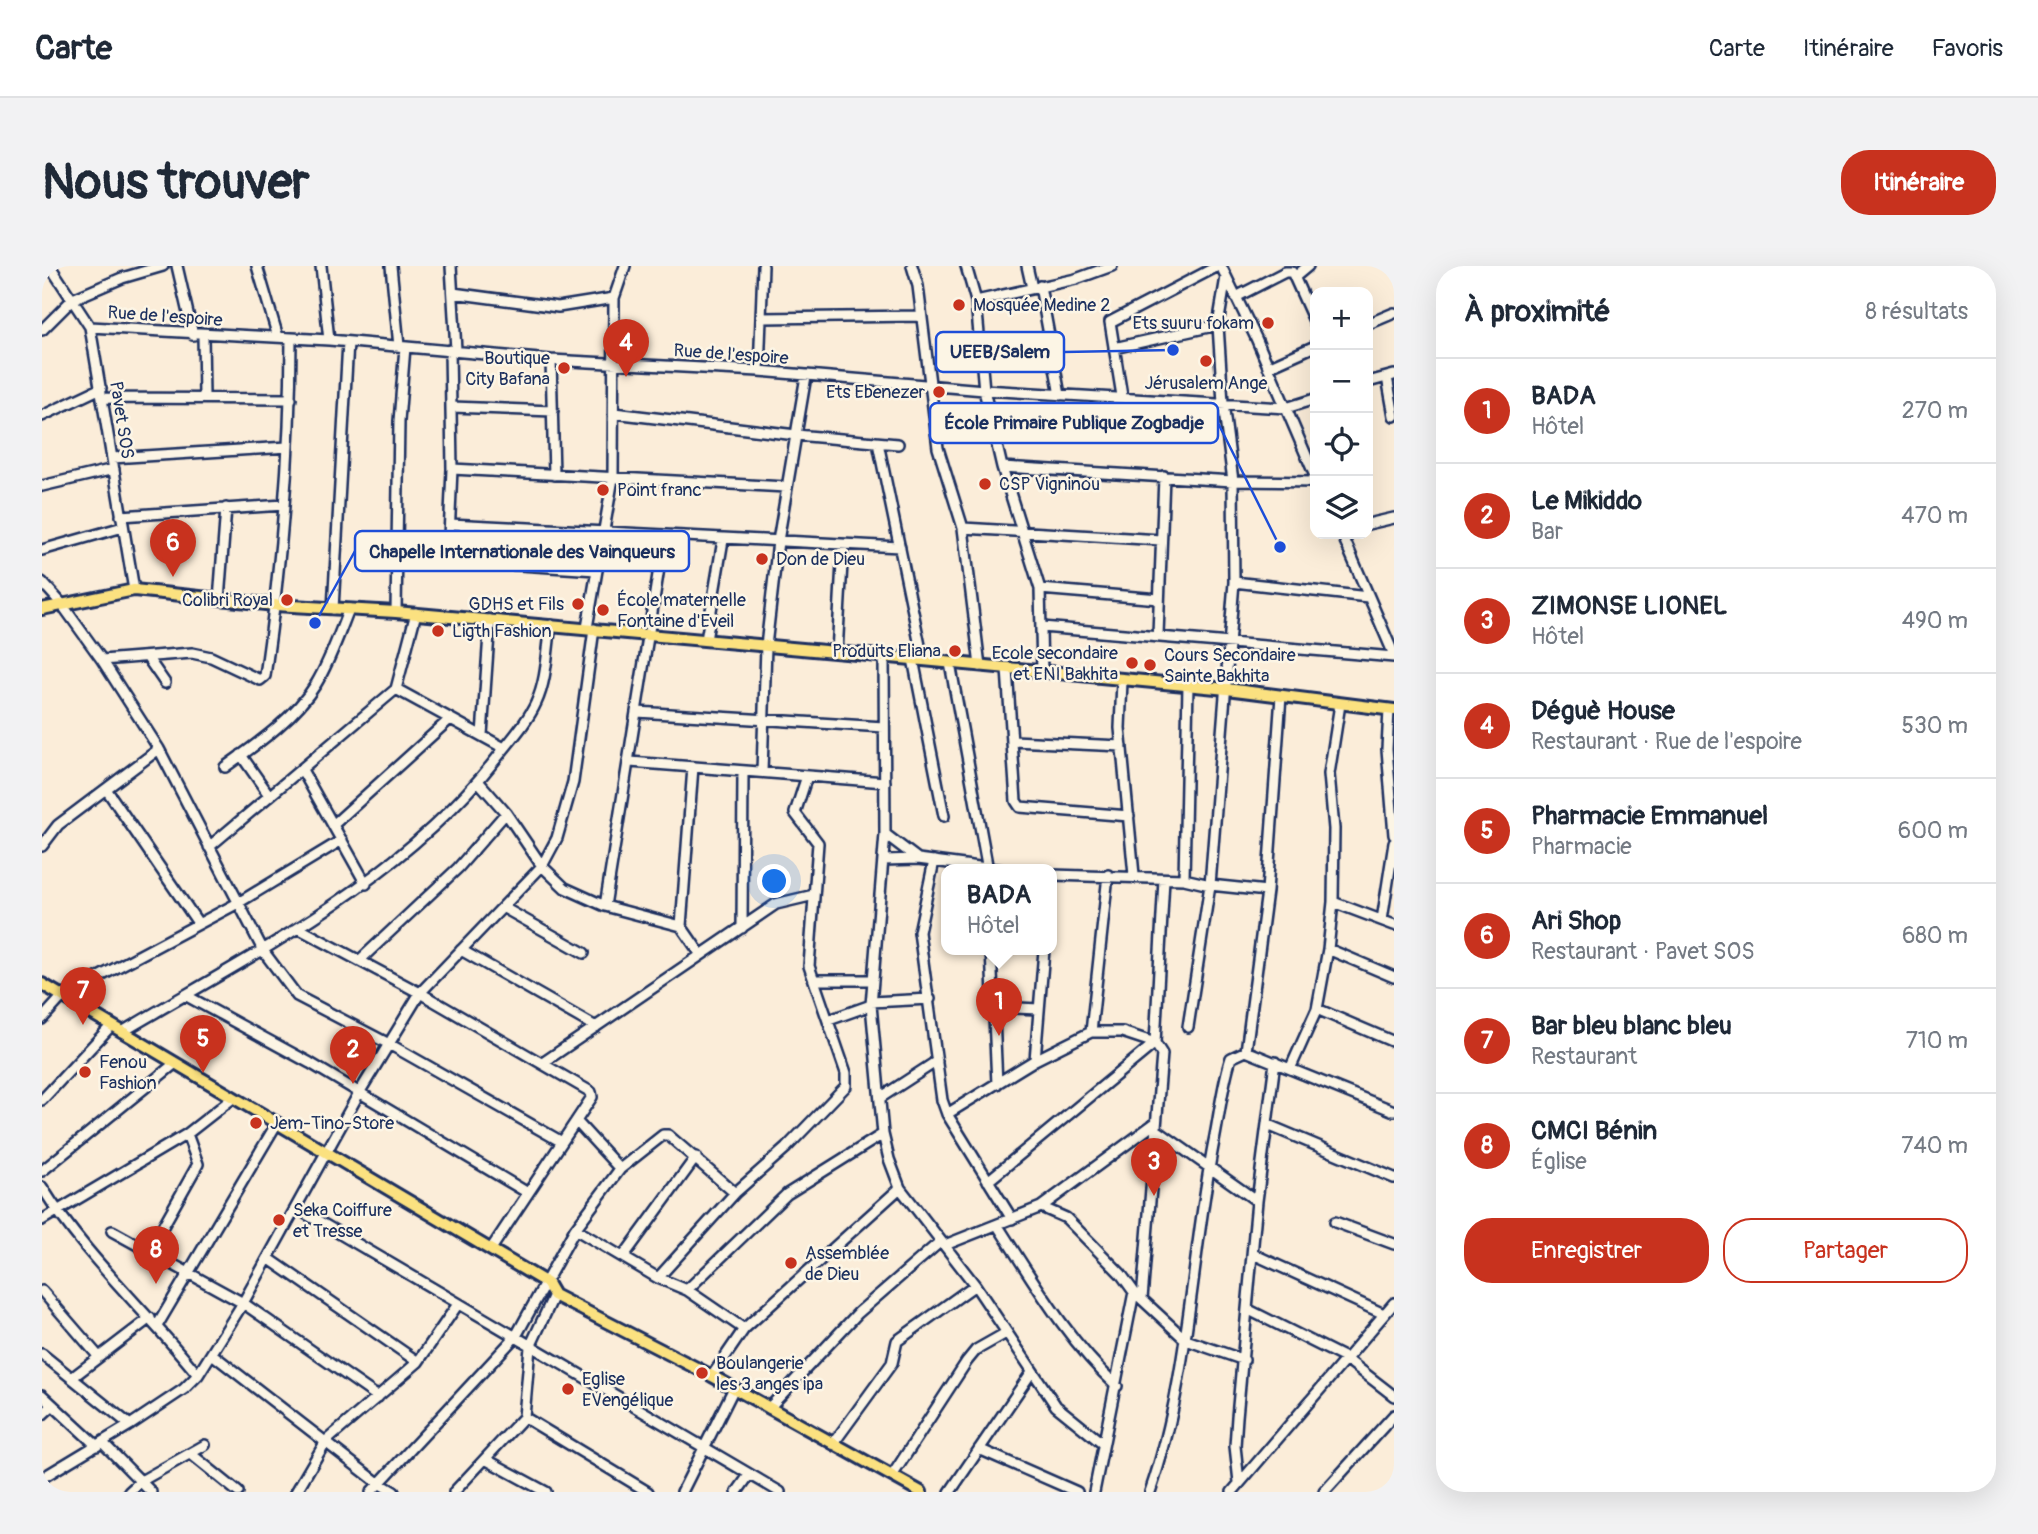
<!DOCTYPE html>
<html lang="fr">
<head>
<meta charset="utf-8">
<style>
  body { margin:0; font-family:Pangolin,sans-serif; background:#f2f2f3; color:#1f2937 }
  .controls { position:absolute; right:21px; top:21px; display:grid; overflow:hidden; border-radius:14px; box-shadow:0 7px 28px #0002 }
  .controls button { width:63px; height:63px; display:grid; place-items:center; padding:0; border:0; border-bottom:2px solid #e0e1e3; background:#fff; color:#1f2937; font:35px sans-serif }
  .you { position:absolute; left:733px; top:616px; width:24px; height:24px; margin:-18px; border:5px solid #fff; border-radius:50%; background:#1a73e8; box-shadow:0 0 0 10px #1a73e833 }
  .badge { display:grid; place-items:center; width:46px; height:46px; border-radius:50%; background:#c8321e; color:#fff; font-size:23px; font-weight:700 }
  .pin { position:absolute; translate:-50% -58px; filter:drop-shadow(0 2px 4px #0008) }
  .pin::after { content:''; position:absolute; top:37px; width:24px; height:21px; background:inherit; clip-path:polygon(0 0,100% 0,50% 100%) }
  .popup { position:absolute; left:899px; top:598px; width:116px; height:91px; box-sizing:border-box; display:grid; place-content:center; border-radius:14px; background:#fff; filter:drop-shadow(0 2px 5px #0005); font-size:23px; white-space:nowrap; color:#747a83 }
  .popup b { font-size:26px; color:#1f2937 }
  .popup::after { content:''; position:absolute; left:50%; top:100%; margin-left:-14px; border:14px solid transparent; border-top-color:#fff }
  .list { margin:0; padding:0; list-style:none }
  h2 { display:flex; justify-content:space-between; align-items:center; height:91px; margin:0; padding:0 28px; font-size:30px }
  h2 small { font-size:23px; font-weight:400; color:#747a83 }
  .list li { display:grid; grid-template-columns:46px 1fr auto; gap:21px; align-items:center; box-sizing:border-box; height:105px; padding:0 28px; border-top:2px solid #e0e1e3 }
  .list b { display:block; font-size:26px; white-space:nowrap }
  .list p { margin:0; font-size:23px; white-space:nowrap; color:#747a83 }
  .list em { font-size:23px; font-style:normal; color:#747a83 }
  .actions { display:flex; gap:14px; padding:21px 28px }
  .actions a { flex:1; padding:16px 0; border:2px solid #c8321e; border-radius:28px; text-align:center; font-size:24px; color:#c8321e }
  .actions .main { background:#c8321e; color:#fff }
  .icon { flex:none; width:38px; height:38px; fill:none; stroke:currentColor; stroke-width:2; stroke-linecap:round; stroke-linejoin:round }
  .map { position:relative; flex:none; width:1352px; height:1226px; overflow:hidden; border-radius:28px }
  header { display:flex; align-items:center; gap:42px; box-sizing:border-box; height:98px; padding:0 35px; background:#fff; border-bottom:2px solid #e0e1e3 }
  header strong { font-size:33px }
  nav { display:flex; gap:38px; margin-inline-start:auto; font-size:24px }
  .intro { display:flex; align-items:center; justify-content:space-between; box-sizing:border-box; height:168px; padding:0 42px }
  h1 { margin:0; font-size:49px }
  .button { padding:18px 32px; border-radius:28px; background:#c8321e; color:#fff; font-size:24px; font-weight:700 }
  main { display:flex; gap:42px; padding:0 42px }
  aside { flex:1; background:#fff; border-radius:28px; box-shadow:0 7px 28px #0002 }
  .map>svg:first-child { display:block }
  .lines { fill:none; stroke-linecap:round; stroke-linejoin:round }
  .minor-casing { stroke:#1b2f5e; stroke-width:14 }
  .major-casing { stroke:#1b2f5e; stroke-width:16 }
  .minor { stroke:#fcf5e5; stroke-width:9 }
  .major { stroke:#fbe180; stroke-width:10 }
  .poi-dot { fill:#c8321e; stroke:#fcf5e5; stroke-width:2.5 }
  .labels { text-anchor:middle; stroke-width:5; stroke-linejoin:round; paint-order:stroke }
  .poi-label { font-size:18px; fill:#1b2f5e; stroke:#fcf5e5; text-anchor:start }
  .street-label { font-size:18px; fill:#1b2f5e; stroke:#fcf5e5 }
  .leader { fill:none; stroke:#1d4ed8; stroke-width:2.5 }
  .callout-dot { fill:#1d4ed8; stroke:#fcf5e5; stroke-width:2.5 }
  .callout { fill:#fcf5e5; stroke:#1d4ed8; stroke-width:2.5 }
  .callout-label { font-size:19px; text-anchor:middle; font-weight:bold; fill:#1b2f5e }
</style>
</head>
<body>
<header>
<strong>Carte</strong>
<nav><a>Carte</a><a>Itinéraire</a><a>Favoris</a></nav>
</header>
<div class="intro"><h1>Nous trouver</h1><a class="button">Itinéraire</a></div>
<main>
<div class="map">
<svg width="1352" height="1226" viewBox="0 0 1352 1226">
  <rect width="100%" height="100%" fill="#fbedd9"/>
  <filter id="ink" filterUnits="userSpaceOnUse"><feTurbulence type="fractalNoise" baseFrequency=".0143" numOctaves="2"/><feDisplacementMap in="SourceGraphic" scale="14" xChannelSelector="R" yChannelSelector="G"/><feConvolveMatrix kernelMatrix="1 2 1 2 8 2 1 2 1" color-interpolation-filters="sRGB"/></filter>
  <g filter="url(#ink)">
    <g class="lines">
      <defs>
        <path id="minor" d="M8,0L48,61L92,324
          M135,0L151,69
          M215,0L236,71
          M279,0L287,74
          M349,0L357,80
          M409,0L414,84
          M870,0L876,20L896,182L921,262L938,400
          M924,0L934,35L942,124L960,201L998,323L1000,406
          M985,0L990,22
          M1179,0L1214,72L1273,210
          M1254,10L1266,0
          M998,20L1018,129
          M411,27L516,41L572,32
          M1194,31L1243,6H1250L1273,57
          M934,35L1034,13L1070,0
          M720,52L878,50
          M1326,58L1352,47
          M48,61L287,74L509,94L717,105L942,124L1244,142L1273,133
          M0,64L31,33L80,12L121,0
          M161,69L162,131
          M1072,82L1176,59
          M509,94L512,209
          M1226,101L1273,80
          M717,105L721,0
          M1345,111L1352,150
          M1326,116L1352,109
          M1080,130L1068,56L1176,0
          M61,132L249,133
          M410,141L511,145
          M572,147L754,169L856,178
          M0,150L59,122
          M836,177L881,394
          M70,192L246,181
          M960,201L1191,215L1273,216
          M410,203L744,221
          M0,220L72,203
          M79,250L242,239
          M408,258L858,281
          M1326,258L1352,252
          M921,262L1119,274
          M1300,268L1352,389
          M0,284L81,261
          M356,291L554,304
          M406,293L410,203L408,84
          M0,316L19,337L60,394L117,483L222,686L255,730L347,778L520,876
          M1192,316L1326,331
          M998,323L1117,333
          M177,334L184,242
          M291,343L306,76
          M354,346L357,155L363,81
          M1000,361L1352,391
          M545,362L571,212L572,32L583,0
          M1116,369L1122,210
          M664,374L681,274
          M795,387L801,279
          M842,390L843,568L829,739L841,868L847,893L858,922L933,1019L1014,1140L1061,1178
          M105,391L123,417
          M871,393L902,550
          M60,394L150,387L169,391L218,414L223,410C239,298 249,185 249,72
          M908,397L946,604
          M965,403L974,535L978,541L1087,550
          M1080,415L1078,462L1092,609
          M354,423L462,482
          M1347,444L1345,483L1352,569
          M595,446L842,461
          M440,469L448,354
          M971,475L1080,480
          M199,489L227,529
          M588,496L843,516
          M183,501C215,478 253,452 274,418C288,395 297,368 307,343
          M651,501L639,660L659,689
          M260,504L324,618
          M720,506L724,380L736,275L764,110
          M436,515L464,547L500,600L523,622L563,640L639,660
          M64,523L156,657
          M291,559L408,453
          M843,568L876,593
          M0,580L16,559L117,483
          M167,581L354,423L374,347
          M842,594L876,593L960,604
          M892,595L877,666L900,834L905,848L970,953
          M1010,609L1142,613L1168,619L1225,625
          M1142,613L1146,419
          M1291,636L1352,659
          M563,640L622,271
          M462,642L542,687
          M1340,654L1352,577
          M256,662L378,727L549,826L550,831L449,983
          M700,662L701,505
          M1286,683L1352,711
          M419,684L554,761
          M949,684L955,818
          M318,694L416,602L464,547
          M773,714H829
          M143,729L268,797L486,927
          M829,736L888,733
          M952,741L997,743
          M1275,743L1352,776
          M0,753L21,730L196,637L300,574
          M787,754L829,739
          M1146,761L1168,619L1192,316L1191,215L1181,137L1176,59L1184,11
          M80,766C213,687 356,617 454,493C467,476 485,457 494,437C505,414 505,384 509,359
          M1049,766L1066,609
          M1204,785L1225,625L1239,430
          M993,794L1002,684
          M502,796L734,638L772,629
          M1249,801L1275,743L1286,683L1291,636L1292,563L1287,508L1298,438
          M838,832L895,795
          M0,834L69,760
          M905,848L993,794L1049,766H1080L1113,777
          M534,855L578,903
          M1226,859L1352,912
          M1113,863L1215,935
          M0,905L131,799
          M946,915L1113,777
          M0,921C43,991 105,1045 156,1109
          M999,941L1024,952L1079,1008L1092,1026L1144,1074L1202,1094
          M254,942L738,1226
          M0,954L145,868L191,832
          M1293,956L1352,978
          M956,960C992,1016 1026,1075 1075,1120
          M533,963L616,1012L645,1024L702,1063
          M70,965L201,1037L336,1131
          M903,979L999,941L1112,858
          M107,985L156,898L145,868
          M1211,988L1342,1048
          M581,991L654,891
          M226,992L376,1096
          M616,1012L693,927L744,882L804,820V807L767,700L776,577L753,547L765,510
          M645,1024L745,928L841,868
          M0,1025L57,1091
          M1100,1033L1120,788L1113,777L1122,613
          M1207,1044L1303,1092L1352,1130
          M115,1060L235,857
          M0,1088L88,1159
          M170,1088L335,1216L352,1226
          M670,1110L702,1063L858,922
          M31,1111L108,1052
          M0,1129L55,1180
          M727,1142L816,1047L899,975
          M0,1149L11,1139
          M482,1151L606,1226
          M61,1177L109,1226
          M791,1178L850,1097L855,1075L933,1019
          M937,1183L1035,1226
          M149,1188L196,1226
          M443,1193L504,1226
          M850,1210L925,1095L934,1084L964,1067
          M0,1212L88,1159L142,1123L156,1109L201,1037L317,827L378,727L500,600L515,572L531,516L552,363
          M1197,1216L1193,1180L1195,1151L1215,935L1233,796
          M87,1226L99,1215L163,1179
          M254,1226L284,1175L376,1096L416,1038
          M329,1226L474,1070L533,963L578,903L621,869H626L693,927
          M412,1226L482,1151L488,1081L512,1029
          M640,1226L692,1122
          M695,1226L707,1209
          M908,1226L989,1107
          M1052,1226L1092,1026
          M1108,1226C1148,1111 1149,989 1173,870C1178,844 1181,816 1189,792L1204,785L1352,845
          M1190,1226L1352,1037
          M1282,1226L1352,1149"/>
        <path id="major" d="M0,343L92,324L233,339L354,346L881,394L1185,423L1352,444
          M0,718L505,1017L512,1029L670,1110L879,1226"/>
      </defs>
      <use href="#minor" class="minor-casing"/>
      <use href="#major" class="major-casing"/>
      <use href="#minor" class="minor"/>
      <use href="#major" class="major"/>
    </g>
  </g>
  <g class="poi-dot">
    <circle cx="917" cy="39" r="7"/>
    <circle cx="1226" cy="57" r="7"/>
    <circle cx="1164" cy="95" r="7"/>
    <circle cx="522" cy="102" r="7"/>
    <circle cx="897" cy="126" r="7"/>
    <circle cx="943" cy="218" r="7"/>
    <circle cx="561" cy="224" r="7"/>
    <circle cx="720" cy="293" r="7"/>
    <circle cx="245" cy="334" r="7"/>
    <circle cx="536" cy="338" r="7"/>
    <circle cx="561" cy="344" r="7"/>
    <circle cx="396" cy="365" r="7"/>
    <circle cx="913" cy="385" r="7"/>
    <circle cx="1090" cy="397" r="7"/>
    <circle cx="1108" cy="399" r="7"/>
    <circle cx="43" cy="806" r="7"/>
    <circle cx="214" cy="857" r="7"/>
    <circle cx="237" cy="954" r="7"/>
    <circle cx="749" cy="997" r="7"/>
    <circle cx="660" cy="1107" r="7"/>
    <circle cx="526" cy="1123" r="7"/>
  </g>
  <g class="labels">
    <g class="poi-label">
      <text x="931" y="45">Mosquée Medine 2</text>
      <text x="1212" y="63" text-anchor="end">Ets suuru fokam</text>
      <text x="508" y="98" text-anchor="end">Boutique<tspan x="508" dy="21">City Bafana</tspan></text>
      <text x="1164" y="123" text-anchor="middle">Jérusalem Ange</text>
      <text x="883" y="132" text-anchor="end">Ets Ebenezer</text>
      <text x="957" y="224">CSP Vigninou</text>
      <text x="575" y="230">Point franc</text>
      <text x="734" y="299">Don de Dieu</text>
      <text x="231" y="340" text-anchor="end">Colibri Royal</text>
      <text x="575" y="340">École maternelle<tspan x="575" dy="21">Fontaine d'Eveil</tspan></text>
      <text x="522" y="344" text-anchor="end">GDHS et Fils</text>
      <text x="410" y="371">Ligth Fashion</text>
      <text x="899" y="391" text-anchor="end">Produits Eliana</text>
      <text x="1076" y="393" text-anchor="end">Ecole secondaire<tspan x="1076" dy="21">et ENI Bakhita</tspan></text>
      <text x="1122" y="395">Cours Secondaire<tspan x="1122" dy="21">Sainte Bakhita</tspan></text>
      <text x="57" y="802">Fenou<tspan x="57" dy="21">Fashion</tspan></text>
      <text x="228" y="863">Jem-Tino-Store</text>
      <text x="251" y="950">Seka Coiffure<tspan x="251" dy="21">et Tresse</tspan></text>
      <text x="763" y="993">Assemblée<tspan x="763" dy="21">de Dieu</tspan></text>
      <text x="674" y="1103">Boulangerie<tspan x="674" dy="21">les 3 anges ipa</tspan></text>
      <text x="540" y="1119">Eglise<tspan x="540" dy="21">EVengélique</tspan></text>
    </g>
    <g class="street-label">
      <text transform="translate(123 50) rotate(4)" y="6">Rue de l'espoire</text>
      <text transform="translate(689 88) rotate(4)" y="6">Rue de l'espoire</text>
      <text transform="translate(80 154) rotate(81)" y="6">Pavet SOS</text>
    </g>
  </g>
  <path class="leader" d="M1131 84L1022 86M1238 281L1176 157M273 357L313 285"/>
  <g class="callout-dot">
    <circle cx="1131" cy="84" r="7"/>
    <circle cx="1238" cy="281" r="7"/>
    <circle cx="273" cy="357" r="7"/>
  </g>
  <g class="callout">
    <rect x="894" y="66" width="128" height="40" rx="7"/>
    <rect x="888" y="137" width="288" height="40" rx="7"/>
    <rect x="313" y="265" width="334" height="40" rx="7"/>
  </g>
  <g class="callout-label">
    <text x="958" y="92">UEEB/Salem</text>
    <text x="1032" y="163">École Primaire Publique Zogbadje</text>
    <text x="480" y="292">Chapelle Internationale des Vainqueurs</text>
  </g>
</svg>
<div class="controls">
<button>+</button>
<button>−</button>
<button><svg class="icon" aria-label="locate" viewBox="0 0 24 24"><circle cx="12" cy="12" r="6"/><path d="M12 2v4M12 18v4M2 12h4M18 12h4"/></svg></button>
<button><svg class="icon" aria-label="layers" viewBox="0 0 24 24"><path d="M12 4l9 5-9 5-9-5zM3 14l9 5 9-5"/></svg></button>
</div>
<div class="you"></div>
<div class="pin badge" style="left:957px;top:770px">1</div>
<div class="popup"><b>BADA</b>Hôtel</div>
<div class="pin badge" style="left:311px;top:818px">2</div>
<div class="pin badge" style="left:1112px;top:930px">3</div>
<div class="pin badge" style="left:584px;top:111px">4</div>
<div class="pin badge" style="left:161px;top:807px">5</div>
<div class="pin badge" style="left:131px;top:311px">6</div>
<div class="pin badge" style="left:41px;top:759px">7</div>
<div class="pin badge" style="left:114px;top:1018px">8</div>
</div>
<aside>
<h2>À proximité<small>8 résultats</small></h2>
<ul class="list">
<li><span class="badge">1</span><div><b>BADA</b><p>Hôtel</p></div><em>270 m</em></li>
<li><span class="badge">2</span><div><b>Le Mikiddo</b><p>Bar</p></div><em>470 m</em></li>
<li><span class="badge">3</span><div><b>ZIMONSE LIONEL</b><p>Hôtel</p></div><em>490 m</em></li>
<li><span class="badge">4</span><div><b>Déguè House</b><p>Restaurant · Rue de l'espoire</p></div><em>530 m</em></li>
<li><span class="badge">5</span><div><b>Pharmacie Emmanuel</b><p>Pharmacie</p></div><em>600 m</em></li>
<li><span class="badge">6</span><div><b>Ari Shop</b><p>Restaurant · Pavet SOS</p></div><em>680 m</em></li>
<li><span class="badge">7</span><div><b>Bar bleu blanc bleu</b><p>Restaurant</p></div><em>710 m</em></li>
<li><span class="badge">8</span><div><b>CMCI Bénin</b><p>Église</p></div><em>740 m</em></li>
</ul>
<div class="actions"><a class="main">Enregistrer</a><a>Partager</a></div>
</aside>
</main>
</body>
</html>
